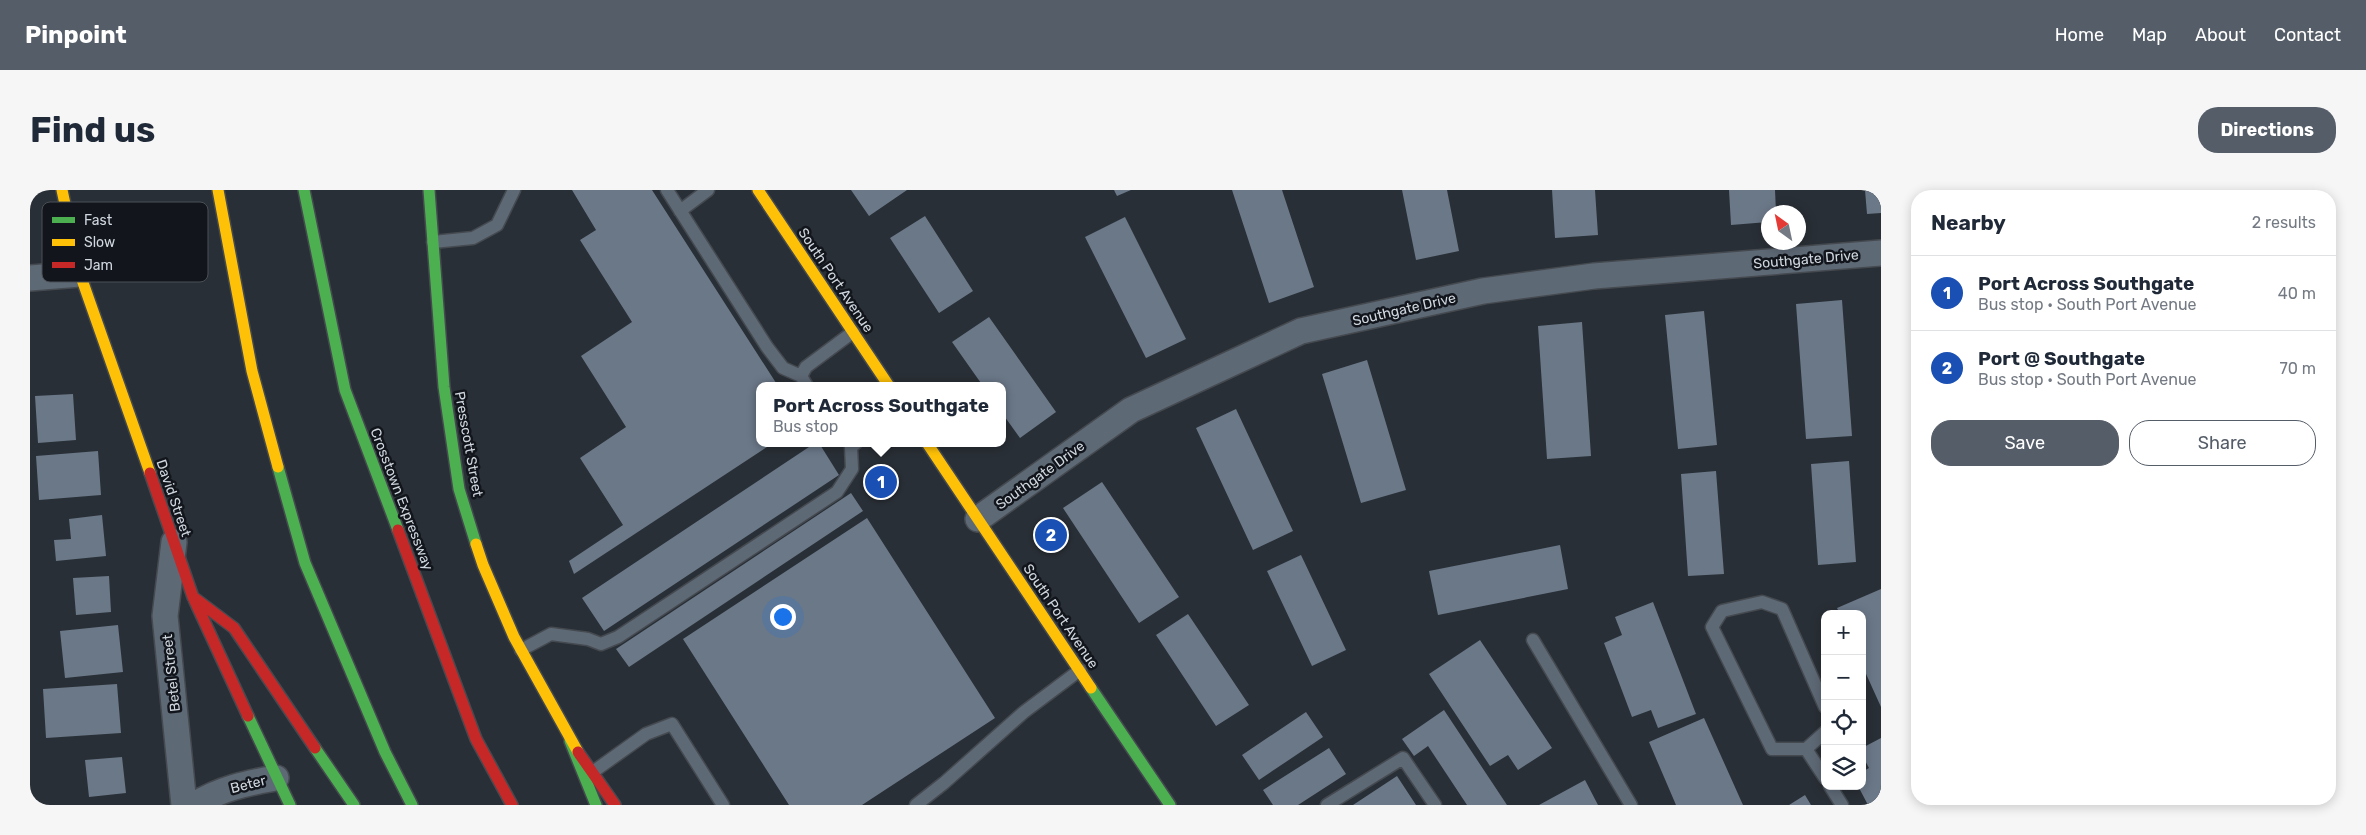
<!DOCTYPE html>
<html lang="en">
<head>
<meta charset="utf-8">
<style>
  body { margin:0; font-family:Rubik,sans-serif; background:#f6f6f7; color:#1f2937 }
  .controls { position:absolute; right:15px; bottom:15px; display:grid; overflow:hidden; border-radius:10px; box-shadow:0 2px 12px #0003 }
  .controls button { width:45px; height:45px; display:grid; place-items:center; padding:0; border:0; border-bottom:1px solid #e0e1e3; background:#fff; color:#1f2937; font:25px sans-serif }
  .compass { position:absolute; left:1731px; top:15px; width:45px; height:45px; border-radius:50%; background:#fff; box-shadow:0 2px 12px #0003; rotate:327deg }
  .you { position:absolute; left:752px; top:426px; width:18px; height:18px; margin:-12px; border:4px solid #fff; border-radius:50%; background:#1a73e8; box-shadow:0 0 0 8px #1a73e833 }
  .badge { display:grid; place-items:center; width:32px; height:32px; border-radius:50%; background:#555d68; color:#fff; font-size:16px; font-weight:700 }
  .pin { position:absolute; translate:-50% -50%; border:2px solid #fff; box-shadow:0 1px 5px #0006 }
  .popup { position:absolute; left:726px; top:192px; width:250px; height:65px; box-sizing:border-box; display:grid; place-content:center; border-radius:10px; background:#fff; filter:drop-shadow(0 1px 4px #0005); font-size:16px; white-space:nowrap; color:#747a83 }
  .popup b { font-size:19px; color:#1f2937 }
  .popup::after { content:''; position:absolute; left:50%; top:100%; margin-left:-10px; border:10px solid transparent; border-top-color:#fff }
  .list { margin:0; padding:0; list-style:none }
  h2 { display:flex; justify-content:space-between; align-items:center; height:65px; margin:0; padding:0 20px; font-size:21px }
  h2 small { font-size:16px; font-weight:400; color:#747a83 }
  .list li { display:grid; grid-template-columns:32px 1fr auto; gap:15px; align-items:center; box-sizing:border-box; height:75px; padding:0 20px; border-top:1px solid #e0e1e3 }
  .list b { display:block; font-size:19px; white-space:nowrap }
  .list p { margin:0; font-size:16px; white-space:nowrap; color:#747a83 }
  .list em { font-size:16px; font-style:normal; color:#747a83 }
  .actions { display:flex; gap:10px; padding:15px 20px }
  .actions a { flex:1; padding:11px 0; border:1px solid #555d68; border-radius:20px; text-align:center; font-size:18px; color:#555d68 }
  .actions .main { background:#555d68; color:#fff }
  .icon { flex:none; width:28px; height:28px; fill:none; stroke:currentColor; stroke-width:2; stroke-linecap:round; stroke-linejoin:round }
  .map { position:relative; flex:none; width:1851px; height:615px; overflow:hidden; border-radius:20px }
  header { display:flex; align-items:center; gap:30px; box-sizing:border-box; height:70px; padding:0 25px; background:#555d68; color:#fff }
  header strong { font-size:24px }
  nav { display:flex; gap:28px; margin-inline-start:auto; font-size:18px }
  .intro { display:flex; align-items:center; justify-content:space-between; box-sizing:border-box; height:120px; padding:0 30px }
  h1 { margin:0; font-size:35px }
  .button { padding:12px 22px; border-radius:20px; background:#555d68; color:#fff; font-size:18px; font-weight:700 }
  main { display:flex; gap:30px; padding:0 30px }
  aside { flex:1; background:#fff; border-radius:20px; box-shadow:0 2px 12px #0003 }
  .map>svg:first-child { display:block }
  .building { fill:#6b7888 }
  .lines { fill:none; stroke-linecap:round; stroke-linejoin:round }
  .lane-casing { stroke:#454a50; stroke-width:15 }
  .street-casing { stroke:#454a50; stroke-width:28 }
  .fast-casing { stroke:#454a50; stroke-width:14 }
  .slow-casing { stroke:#454a50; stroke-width:14 }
  .jam-casing { stroke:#454a50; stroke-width:14 }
  .lane { stroke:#5e6976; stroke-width:12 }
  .street { stroke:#5e6976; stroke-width:25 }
  .fast { stroke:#4caf50; stroke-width:11 }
  .slow { stroke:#ffc107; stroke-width:11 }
  .jam { stroke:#c62828; stroke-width:11 }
  .labels { text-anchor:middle; stroke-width:5; stroke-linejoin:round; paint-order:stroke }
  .street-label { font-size:14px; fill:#d0d7df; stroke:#12161c }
  .key { fill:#12161c; stroke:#4b5056; stroke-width:1 }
  .key-label { font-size:14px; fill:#d0d7df }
</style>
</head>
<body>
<header>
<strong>Pinpoint</strong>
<nav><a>Home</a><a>Map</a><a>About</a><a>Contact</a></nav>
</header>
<div class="intro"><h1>Find us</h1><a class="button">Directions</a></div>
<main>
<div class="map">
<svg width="1851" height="615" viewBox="0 0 1851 615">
  <rect width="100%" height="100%" fill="#292f36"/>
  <path class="building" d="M542,0H622L748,196H730V253H743L544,384L539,371L593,335L550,268L596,237L551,166L602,132L550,50L566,40Z
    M821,0H877L839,26Z
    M1084,0H1101L1087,6Z
    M1202,0H1252L1284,97L1239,113Z
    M1372,0H1417L1429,61L1386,70Z
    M1522,0H1565L1568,45L1525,48Z
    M1699,0H1745L1746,22H1738V32L1701,35Z
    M1835,0H1851V23L1837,24Z
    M895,26L943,101L909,123L860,48Z
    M1095,27L1156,149L1116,168L1055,47Z
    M1812,110L1822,246L1776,249L1766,114Z
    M1674,121L1687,255L1648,259L1635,125Z
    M959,127L1026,222L990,248L972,223V196H953L922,152Z
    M1552,132L1561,266L1517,269L1508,136Z
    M1337,170L1376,300L1331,313L1292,184Z
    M43,204L46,250L8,253L5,206Z
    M1206,219L1263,341L1223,360L1166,238Z
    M785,253H789L809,285L574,441L552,408Z
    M68,261L71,305L9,310L6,266Z
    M1819,271L1826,372L1788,375L1781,274Z
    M1686,281L1694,384L1658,386L1651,284Z
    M1072,292L1149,407L1109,433L1033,318Z
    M821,303L833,321L599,477L586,459Z
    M72,325L76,366L26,371L24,350L41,349L39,329Z
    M837,328L965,528L832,615H759L653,449Z
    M1530,355L1538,399L1408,425L1399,381Z
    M1271,365L1316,460L1282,476L1237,381Z
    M79,386L81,422L46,425L43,388Z
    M1851,399V517L1832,475V424H1810L1807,418Z
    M1623,412L1666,524L1628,538L1621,520L1602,527L1574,453L1592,445L1585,427Z
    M1158,424L1219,515L1186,536L1126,445Z
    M88,435L93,482L35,488L30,441Z
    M1450,450L1522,558L1488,580L1478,565L1460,576L1399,484Z
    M87,494L91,543L16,548L13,499Z
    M1414,520L1477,615H1437L1398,556L1384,566L1372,549Z
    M1276,522L1293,547L1229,590L1212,565Z
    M1674,528L1713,615H1646L1619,552Z
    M1851,548V615H1838L1828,596H1832V582L1839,578L1832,565V558Z
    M1299,558L1316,584L1268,615H1243L1233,600Z
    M92,567L96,603L59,607L55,570Z
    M1367,586L1386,615H1323Z
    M1555,590L1568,615H1509Z
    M1775,605L1781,615H1759Z"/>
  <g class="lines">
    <defs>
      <path id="lane" d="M637,0L737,157L753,178L771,186
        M650,21L678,0
        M403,52L443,48L467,35L484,0
        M777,196L771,186L776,177L823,142
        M1503,450L1601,615
        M491,460L521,444L558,449L571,454L588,447L807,302L822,279L821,257L826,253
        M1795,517L1752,419L1732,412L1692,421L1682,437L1742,559H1776L1795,542
        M1776,559L1795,588
        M560,584L616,544L642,534L693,615
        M1800,596L1812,615
        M886,615L914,593L994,522L1050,480
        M1297,615L1373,568L1405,615"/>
      <path id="street" d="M0,88L50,84
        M948,329L1101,220L1271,141L1453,101L1564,86L1851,63
        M144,352L135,426L154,615
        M164,615C190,599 216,593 246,588"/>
      <path id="fast" d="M274,0L315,200L368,340
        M399,0L414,197L429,299L446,354
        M248,277L275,373L355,562L382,615
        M1061,498L1140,615
        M218,526L260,615
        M540,551L566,615
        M285,558L324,615"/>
      <path id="slow" d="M32,0L50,84L120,283
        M188,0L222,181L248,277
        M728,0L859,196
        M897,253L1061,498
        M446,354L453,375L484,447L548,562"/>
      <path id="jam" d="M120,283L163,407L218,526
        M368,340L446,549L482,615
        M163,407L204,438L285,558
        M548,562L585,615"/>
    </defs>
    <use href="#lane" class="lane-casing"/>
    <use href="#street" class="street-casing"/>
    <use href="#fast" class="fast-casing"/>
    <use href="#slow" class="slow-casing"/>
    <use href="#jam" class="jam-casing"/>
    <use href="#lane" class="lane"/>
    <use href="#street" class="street"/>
    <use href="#fast" class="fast"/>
    <use href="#slow" class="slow"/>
    <use href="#jam" class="jam"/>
  </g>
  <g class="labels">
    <g class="street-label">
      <text transform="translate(1776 69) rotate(-5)" y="5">Southgate Drive</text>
      <text transform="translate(806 90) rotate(56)" y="5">South Port Avenue</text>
      <text transform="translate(1374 119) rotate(-13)" y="5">Southgate Drive</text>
      <text transform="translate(439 254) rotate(80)" y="5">Presscott Street</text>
      <text transform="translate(1010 285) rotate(-36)" y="5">Southgate Drive</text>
      <text transform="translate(144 308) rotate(71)" y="5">David Street</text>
      <text transform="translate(372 309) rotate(69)" y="5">Crosstown Expressway</text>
      <text transform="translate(1031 426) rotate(56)" y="5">South Port Avenue</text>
      <text transform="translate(141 483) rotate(-96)" y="5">Betel Street</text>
      <text transform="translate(218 594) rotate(-14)" y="5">Beter</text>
    </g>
  </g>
  <rect x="12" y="12" width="166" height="80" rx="8" class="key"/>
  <rect x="22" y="27" width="23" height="6" fill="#4caf50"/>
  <rect x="22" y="49" width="23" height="7" fill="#ffc107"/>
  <rect x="22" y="72" width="23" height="6" fill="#c62828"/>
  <g class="key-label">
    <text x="54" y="35">Fast</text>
    <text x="54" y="57">Slow</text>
    <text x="54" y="80">Jam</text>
  </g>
</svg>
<div class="controls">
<button>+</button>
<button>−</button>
<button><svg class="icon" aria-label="locate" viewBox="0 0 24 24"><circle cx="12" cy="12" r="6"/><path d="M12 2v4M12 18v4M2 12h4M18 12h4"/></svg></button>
<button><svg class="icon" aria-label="layers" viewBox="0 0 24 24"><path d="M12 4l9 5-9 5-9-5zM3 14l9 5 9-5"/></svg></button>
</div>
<svg class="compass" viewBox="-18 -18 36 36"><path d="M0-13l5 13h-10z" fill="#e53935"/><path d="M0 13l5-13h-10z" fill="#747a83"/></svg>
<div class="you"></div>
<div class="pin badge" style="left:851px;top:292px;background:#1a4fb4">1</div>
<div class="popup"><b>Port Across Southgate</b>Bus stop</div>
<div class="pin badge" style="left:1021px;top:345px;background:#1a4fb4">2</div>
</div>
<aside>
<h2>Nearby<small>2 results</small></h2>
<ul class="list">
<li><span class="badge" style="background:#1a4fb4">1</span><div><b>Port Across Southgate</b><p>Bus stop · South Port Avenue</p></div><em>40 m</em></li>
<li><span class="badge" style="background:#1a4fb4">2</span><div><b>Port @ Southgate</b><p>Bus stop · South Port Avenue</p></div><em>70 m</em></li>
</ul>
<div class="actions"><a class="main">Save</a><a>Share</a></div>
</aside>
</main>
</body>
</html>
